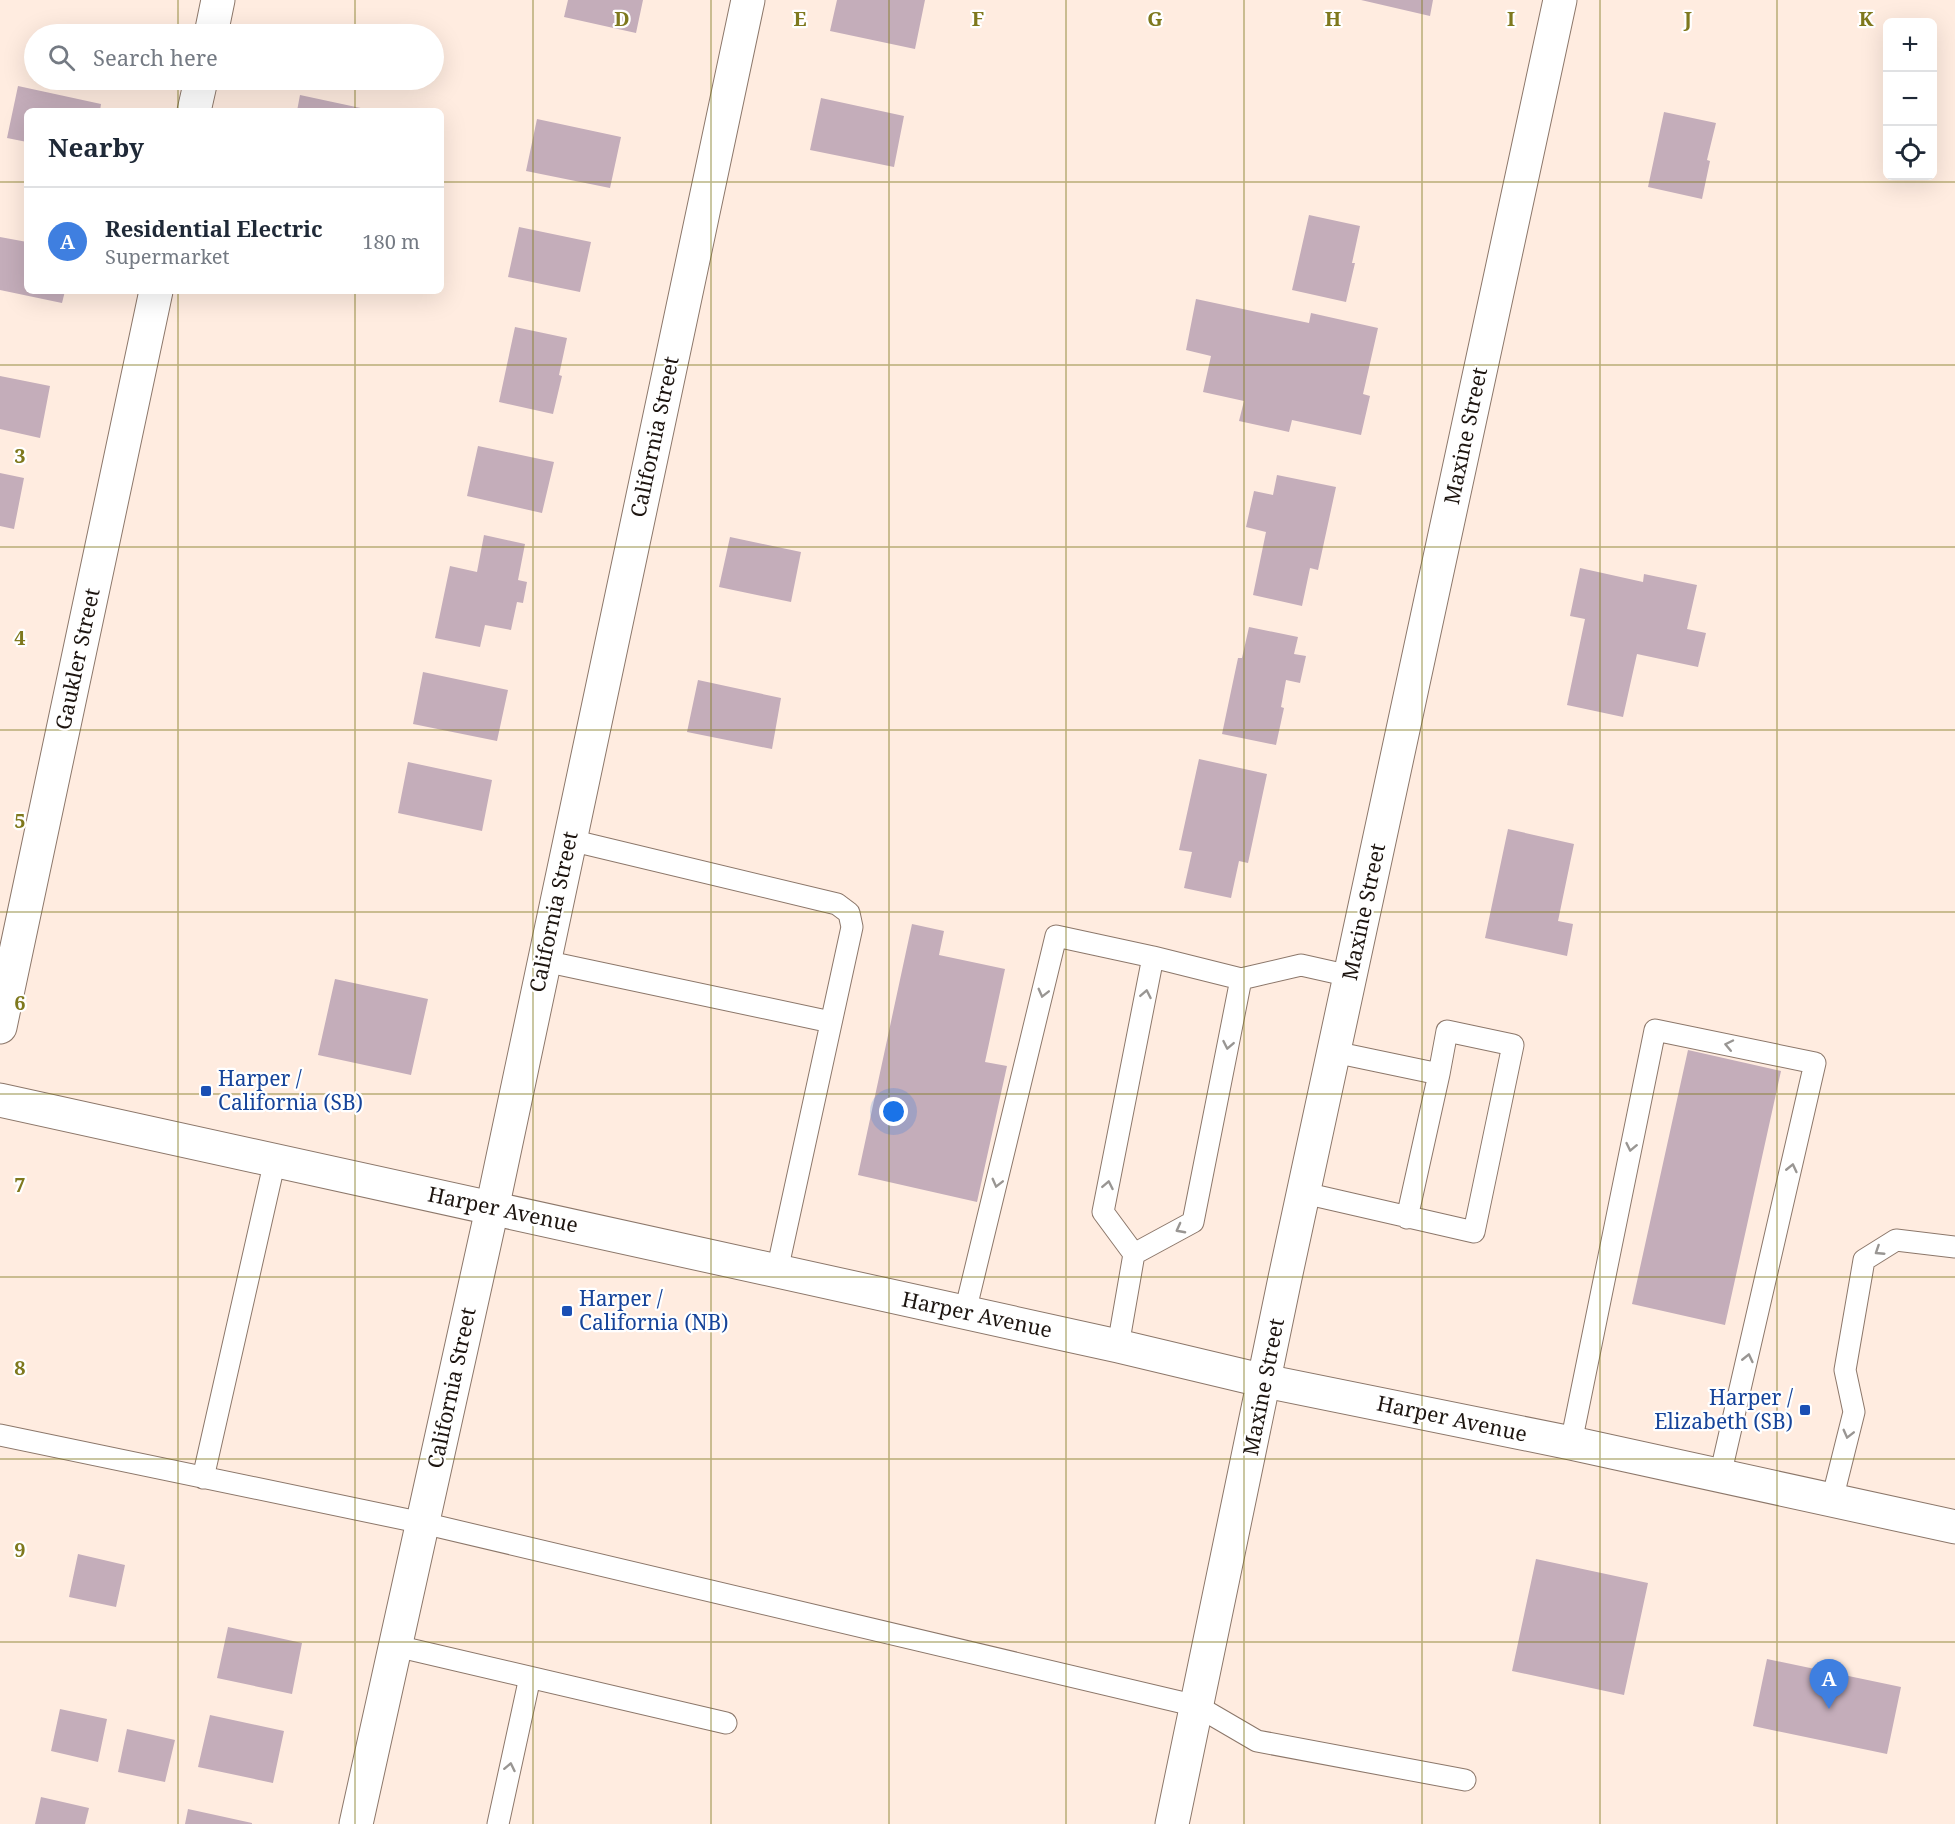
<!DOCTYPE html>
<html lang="en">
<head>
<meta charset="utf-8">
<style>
  body { margin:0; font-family:"Noto Serif",serif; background:#f6f6f7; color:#1f2937 }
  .controls { position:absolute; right:18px; top:18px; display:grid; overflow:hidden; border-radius:9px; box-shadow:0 6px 24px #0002 }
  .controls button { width:54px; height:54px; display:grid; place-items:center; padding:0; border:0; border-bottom:2px solid #e0e1e3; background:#fff; color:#1f2937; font:30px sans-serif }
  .you { position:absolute; left:894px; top:1112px; width:21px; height:21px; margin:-15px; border:4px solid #fff; border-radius:50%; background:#1a73e8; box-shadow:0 0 0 9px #1a73e833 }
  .badge { display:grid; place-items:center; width:39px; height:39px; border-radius:50%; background:#0f766e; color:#fff; font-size:20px; font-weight:700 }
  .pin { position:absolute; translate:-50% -50px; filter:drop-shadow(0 2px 3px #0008) }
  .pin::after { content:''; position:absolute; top:32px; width:21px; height:18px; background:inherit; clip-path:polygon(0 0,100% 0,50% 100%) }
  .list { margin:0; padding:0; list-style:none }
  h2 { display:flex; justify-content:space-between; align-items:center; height:78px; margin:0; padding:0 24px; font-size:26px }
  h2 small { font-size:20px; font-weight:400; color:#747a83 }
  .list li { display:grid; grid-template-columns:39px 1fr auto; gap:18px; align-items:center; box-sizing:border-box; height:108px; padding:0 24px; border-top:2px solid #e0e1e3 }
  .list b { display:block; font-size:22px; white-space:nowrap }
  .list p { margin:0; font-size:20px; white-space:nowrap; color:#747a83 }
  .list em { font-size:20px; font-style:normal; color:#747a83 }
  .icon { flex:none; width:33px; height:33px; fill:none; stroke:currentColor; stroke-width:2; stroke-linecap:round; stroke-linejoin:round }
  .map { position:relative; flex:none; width:1955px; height:1824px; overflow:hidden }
  .search { position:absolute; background:#fff; box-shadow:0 6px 24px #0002; left:24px; top:24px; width:420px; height:66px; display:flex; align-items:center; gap:15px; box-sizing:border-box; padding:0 21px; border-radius:33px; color:#747a83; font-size:22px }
  .panel { position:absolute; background:#fff; box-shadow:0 6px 24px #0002; left:24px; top:108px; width:420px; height:186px; border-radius:9px }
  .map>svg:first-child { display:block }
  .building { fill:#c4adba }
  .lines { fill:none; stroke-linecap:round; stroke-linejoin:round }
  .lane-casing { stroke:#8c776a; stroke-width:23 }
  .street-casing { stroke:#8c776a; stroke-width:35 }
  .secondary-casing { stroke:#8c776a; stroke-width:35 }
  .lane { stroke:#fff; stroke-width:21 }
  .street { stroke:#fff; stroke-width:33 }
  .secondary { stroke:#fff; stroke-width:33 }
  .oneway { stroke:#999693 }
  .grid { fill:none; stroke:#7e781d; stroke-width:1.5; stroke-opacity:0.55 }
  .transit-dot { fill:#1a4fb4; stroke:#fff; stroke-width:2 }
  .labels { text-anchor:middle; stroke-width:4.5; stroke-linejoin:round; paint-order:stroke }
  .street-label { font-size:21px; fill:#1d1510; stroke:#fff }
  .transit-label { font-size:21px; fill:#164399; stroke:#fff; text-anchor:start }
  .grid-label { font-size:20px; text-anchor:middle; font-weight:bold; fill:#7e781d; stroke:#fff; stroke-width:4.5; stroke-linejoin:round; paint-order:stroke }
</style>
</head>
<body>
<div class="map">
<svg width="1955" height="1824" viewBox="0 0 1955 1824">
  <rect width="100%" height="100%" fill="#ffece0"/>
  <path class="building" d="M568,0H643L636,33L564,17Z
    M837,0H925L915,49L830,31Z
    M1361,0H1433L1430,16Z
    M18,86L101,104L100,111H27V142L7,138Z
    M300,95L370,110V111H297Z
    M821,98L904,116L894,167L810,150Z
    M1664,112L1716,123L1707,160L1710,161L1702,199L1648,187Z
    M537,119L621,137L610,188L526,171Z
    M1309,215L1360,226L1352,263H1355L1346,302L1292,290Z
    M519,227L591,242L580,292L508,277Z
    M0,237L27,242V291H65L62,303L0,290Z
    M1196,299L1309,323L1311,313L1378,328L1363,394L1370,396L1361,435L1292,420L1289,432L1239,421L1244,401L1203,392L1211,356L1186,350Z
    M515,327L567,338L559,375L562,376L553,414L499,402Z
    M0,376L50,386L40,438L0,429Z
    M478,446L554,462L542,513L467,496Z
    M0,473L24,478L14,529L0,526Z
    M1277,475L1336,487L1318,570L1310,568L1302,606L1253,595L1266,532L1246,527L1254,491L1273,495Z
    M484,535L525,544L518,580L527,582L523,603L517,602L511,630L485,625L480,647L435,638L450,566L477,572Z
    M730,537L801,552L791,602L719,587Z
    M1580,568L1643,582L1644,574L1697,585L1687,629L1706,633L1698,667L1637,654L1623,717L1567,705L1585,619L1570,616Z
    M1249,627L1298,637L1294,654L1306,656L1300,683L1286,680L1281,707L1284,708L1276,745L1222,734L1238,658H1242Z
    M423,672L508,690L497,741L413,724Z
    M698,680L781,698L772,749L687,732Z
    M1199,759L1267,774L1248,863L1239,861L1231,898L1184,888L1192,852L1179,850Z
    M408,762L492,780L482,831L398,813Z
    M1508,829L1574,844L1558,921L1573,924L1567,956L1485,938Z
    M912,924L944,931L939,955L1005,969L985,1062L1007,1066L977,1202L858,1175Z
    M335,979L428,999L411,1075L318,1055Z
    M1688,1050L1781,1071L1725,1325L1632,1304Z
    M78,1554L125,1565L116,1607L69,1597Z
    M1536,1559L1648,1583L1624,1695L1512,1671Z
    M228,1627L302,1643L292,1694L217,1678Z
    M1767,1659L1901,1687L1887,1754L1753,1726Z
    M60,1709L107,1719L98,1762L51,1751Z
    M210,1715L284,1731L273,1783L198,1767Z
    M127,1729L175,1740L165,1782L118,1772Z
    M41,1797L89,1808L85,1824H35Z
    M188,1809L252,1823V1824H185Z"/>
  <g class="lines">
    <defs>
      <path id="lane" d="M570,840L837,904L849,913L852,927L777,1271
        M544,961L831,1022
        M1241,979L1301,965L1350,976
        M1304,1193L1474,1232L1513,1045L1447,1031L1439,1074L1334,1052
        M1407,1218L1439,1074
        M965,1312L1056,936L1153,957
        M1118,1346L1134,1254L1103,1212L1153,957L1241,979L1193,1222L1134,1254
        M0,1435L423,1523L1197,1706L1257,1741L1465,1780
        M1571,1443L1655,1030L1815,1063L1720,1476
        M203,1478L275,1160
        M1832,1500L1854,1412L1845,1370L1864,1260L1896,1240L1955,1247
        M396,1646L726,1723
        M498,1824L530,1677"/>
      <path id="street" d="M211,34L218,0
        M194,111L201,80
        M0,1027L156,291
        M356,1824L492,1209L748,0
        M1172,1824L1285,1278L1560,0"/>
      <path id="secondary" d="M0,1100L1118,1346L1265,1381L1571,1443L1955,1527"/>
    </defs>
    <use href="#lane" class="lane-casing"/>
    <use href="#street" class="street-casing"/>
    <use href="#secondary" class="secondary-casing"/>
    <use href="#lane" class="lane"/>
    <use href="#street" class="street"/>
    <use href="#secondary" class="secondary"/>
  </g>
  <defs><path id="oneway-chevron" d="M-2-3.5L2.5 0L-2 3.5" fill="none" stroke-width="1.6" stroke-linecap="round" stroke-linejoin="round" transform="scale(1.5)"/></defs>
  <g class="oneway">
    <use href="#oneway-chevron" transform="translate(1043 993) rotate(104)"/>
    <use href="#oneway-chevron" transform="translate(1146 994) rotate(-79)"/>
    <use href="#oneway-chevron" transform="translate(1228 1045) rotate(101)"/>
    <use href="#oneway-chevron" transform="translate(1729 1045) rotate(-168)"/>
    <use href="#oneway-chevron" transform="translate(1631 1147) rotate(102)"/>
    <use href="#oneway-chevron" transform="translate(1792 1168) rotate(-77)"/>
    <use href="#oneway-chevron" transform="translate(997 1183) rotate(104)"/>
    <use href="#oneway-chevron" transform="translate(1108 1185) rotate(-79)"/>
    <use href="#oneway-chevron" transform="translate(1180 1229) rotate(152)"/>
    <use href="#oneway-chevron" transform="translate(1879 1251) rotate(147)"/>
    <use href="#oneway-chevron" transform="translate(1748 1358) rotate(-77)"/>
    <use href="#oneway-chevron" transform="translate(1848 1434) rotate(104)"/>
    <use href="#oneway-chevron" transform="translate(510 1767) rotate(-78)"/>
  </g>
  <path class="grid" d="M178,0V34M355,0V34M533,0V1824M711,0V1824M889,0V1824M1066,0V1824M1244,0V1824M1422,0V1824M1600,0V1824M1777,0V1824M178,80V111M355,80V111M0,182H27M441,182H1955M178,291V1824M355,291V1824M0,365H1955M0,547H1955M0,730H1955M0,912H1955M0,1094H1955M0,1277H1955M0,1459H1955M0,1642H1955"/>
  <g class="transit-dot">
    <rect x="200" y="1085" width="12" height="12" rx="3"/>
    <rect x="561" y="1305" width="12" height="12" rx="3"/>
    <rect x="1799" y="1404" width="12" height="12" rx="3"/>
  </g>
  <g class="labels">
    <g class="street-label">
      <text transform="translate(1466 436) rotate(-78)" y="7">Maxine Street</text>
      <text transform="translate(655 437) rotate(-78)" y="7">California Street</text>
      <text transform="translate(78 659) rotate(-78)" y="7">Gaukler Street</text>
      <text transform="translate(554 912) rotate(-78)" y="7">California Street</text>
      <text transform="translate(1364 912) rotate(-78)" y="7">Maxine Street</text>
      <text transform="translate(503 1210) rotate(12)" y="7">Harper Avenue</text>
      <text transform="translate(977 1315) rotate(12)" y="7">Harper Avenue</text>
      <text transform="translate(1264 1387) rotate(-79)" y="7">Maxine Street</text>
      <text transform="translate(452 1388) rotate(-78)" y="7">California Street</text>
      <text transform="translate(1452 1419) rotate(12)" y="7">Harper Avenue</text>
    </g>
    <g class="transit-label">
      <text x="218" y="1086">Harper /<tspan x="218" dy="24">California (SB)</tspan></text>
      <text x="579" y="1306">Harper /<tspan x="579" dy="24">California (NB)</tspan></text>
      <text x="1793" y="1405" text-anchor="end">Harper /<tspan x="1793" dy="24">Elizabeth (SB)</tspan></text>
    </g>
  </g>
  <g class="grid-label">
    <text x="622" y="26">D</text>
    <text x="800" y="26">E</text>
    <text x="978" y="26">F</text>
    <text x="1155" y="26">G</text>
    <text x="1333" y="26">H</text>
    <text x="1511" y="26">I</text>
    <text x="1688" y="26">J</text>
    <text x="1866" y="26">K</text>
    <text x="20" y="463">3</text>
    <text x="20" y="645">4</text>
    <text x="20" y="828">5</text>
    <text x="20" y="1010">6</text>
    <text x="20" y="1192">7</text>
    <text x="20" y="1375">8</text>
    <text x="20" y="1557">9</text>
  </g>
</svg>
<div class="controls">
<button>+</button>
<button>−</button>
<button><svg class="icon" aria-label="locate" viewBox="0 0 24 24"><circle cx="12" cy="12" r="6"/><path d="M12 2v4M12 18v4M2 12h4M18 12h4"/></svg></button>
</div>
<div class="you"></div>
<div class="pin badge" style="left:1829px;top:1709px;background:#3f7fe0">A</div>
<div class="search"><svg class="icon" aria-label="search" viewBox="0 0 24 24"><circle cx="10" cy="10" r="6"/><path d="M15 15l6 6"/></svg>Search here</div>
<section class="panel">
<h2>Nearby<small></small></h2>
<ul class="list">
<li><span class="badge" style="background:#3f7fe0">A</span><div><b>Residential Electric</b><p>Supermarket</p></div><em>180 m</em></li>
</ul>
</section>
</div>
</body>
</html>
